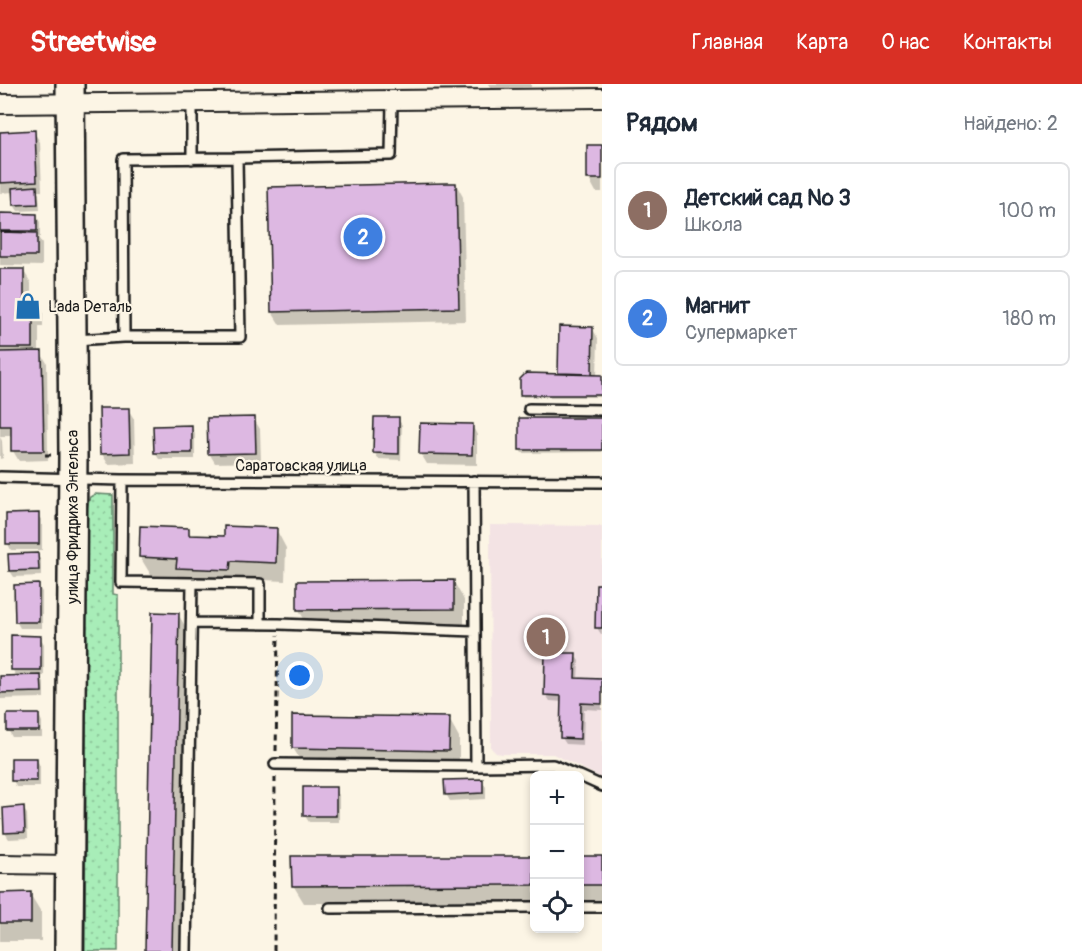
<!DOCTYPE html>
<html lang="ru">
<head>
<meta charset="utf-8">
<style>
  body { margin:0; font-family:Pangolin,sans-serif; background:#f6f6f7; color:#1f2937 }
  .controls { position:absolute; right:18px; bottom:18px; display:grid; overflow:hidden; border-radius:9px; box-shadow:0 3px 9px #0003 }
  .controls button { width:54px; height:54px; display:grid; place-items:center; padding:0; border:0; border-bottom:2px solid #e0e1e3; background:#fff; color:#1f2937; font:30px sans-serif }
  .you { position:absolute; left:300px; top:592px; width:21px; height:21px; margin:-15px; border:4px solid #fff; border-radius:50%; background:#1a73e8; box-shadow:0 0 0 9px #1a73e833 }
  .badge { display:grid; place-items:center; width:39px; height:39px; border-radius:50%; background:#d93025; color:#fff; font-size:20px; font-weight:700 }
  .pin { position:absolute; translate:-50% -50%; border:3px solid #fff; box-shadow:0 2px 6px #0006 }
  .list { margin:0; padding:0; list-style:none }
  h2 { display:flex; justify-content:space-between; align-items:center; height:78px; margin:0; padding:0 24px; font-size:26px }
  h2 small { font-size:20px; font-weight:400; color:#747a83 }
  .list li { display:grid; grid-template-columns:39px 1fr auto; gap:18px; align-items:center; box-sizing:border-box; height:96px; margin:0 12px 12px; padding:0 12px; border:2px solid #e0e1e3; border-radius:9px }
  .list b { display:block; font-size:22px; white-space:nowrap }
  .list p { margin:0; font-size:20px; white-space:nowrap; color:#747a83 }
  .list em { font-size:20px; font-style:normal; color:#747a83 }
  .icon { flex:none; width:33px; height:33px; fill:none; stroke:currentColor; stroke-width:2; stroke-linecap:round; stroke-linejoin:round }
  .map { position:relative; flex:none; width:602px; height:867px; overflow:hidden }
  header { display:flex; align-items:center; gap:36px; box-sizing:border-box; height:84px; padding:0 30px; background:#d93025; color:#fff }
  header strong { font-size:28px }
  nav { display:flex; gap:33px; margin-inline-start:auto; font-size:21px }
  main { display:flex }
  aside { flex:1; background:#fff }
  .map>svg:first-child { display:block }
  .built { fill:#f3e3e4 }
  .grass { fill:url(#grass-dots); stroke:#62846a; stroke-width:1.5 }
  .shadow { fill:#0003 }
  .building { fill:#ddb8e2; stroke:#1c1c1c; stroke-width:1.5 }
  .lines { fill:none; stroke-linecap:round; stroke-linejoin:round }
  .service-casing { stroke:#1c1c1c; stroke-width:14 }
  .minor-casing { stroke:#1c1c1c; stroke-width:22 }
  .primary-casing { stroke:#1c1c1c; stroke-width:32 }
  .path { stroke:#1c1c1c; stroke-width:3; stroke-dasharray:6 4.5; stroke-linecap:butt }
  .service { stroke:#fcf5e5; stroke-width:9 }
  .minor { stroke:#fcf5e5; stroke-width:18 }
  .primary { stroke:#fcf5e5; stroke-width:27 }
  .labels { text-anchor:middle; stroke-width:4.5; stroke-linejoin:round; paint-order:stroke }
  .poi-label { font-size:16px; fill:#1c1c1c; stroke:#fcf5e5; text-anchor:start }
  .street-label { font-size:16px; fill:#1c1c1c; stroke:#fcf5e5 }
</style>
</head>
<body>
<header>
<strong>Streetwise</strong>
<nav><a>Главная</a><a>Карта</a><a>О нас</a><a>Контакты</a></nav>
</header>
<main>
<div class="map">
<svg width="602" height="867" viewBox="0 0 602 867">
  <defs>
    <pattern id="grass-dots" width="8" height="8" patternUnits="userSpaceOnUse" patternTransform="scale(1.5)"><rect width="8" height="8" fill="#a8edb8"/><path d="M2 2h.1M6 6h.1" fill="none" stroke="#90cb9e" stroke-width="1.8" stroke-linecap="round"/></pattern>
  </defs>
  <rect width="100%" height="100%" fill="#fcf5e5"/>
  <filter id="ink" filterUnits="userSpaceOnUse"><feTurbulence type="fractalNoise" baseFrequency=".0167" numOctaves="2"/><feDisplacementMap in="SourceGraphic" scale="12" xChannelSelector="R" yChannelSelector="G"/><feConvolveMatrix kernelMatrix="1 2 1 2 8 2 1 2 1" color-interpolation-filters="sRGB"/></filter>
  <g filter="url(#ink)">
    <path class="built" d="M490,441L602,442V694L553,670H502L496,669L491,664Z"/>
    <path class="grass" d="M95,410L113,411V510L118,511V867H85L87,424L90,413Z"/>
    <path class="shadow" d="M489,0H531V3L491,4Z
      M34,48L40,58L42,107H37L39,110L40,126L18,127L14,121L13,108L0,109V49Z
      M589,62H602V108H596L589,95Z
      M456,100L463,113L466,237L280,241L272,228Z
      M36,131L40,138V153H38L42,160V182L0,181V150H2L0,146Z
      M0,186H23L31,199V216H36L43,229V243H39V269H41L47,279L48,376L19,377L13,367V352H0Z
      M592,244L598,254L597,293H602V313H523L522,310L561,292L560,289Z
      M128,325L134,335L135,379L108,380L102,370Z
      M254,335L260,345L261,378L215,379L209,369Z
      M398,335L402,341L401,376L378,375L375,369Z
      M520,336H602V368L522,369L520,366Z
      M472,341L477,351V381L427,380L421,370Z
      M155,343H191L195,349V375H159L155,369Z
      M0,353L2,357L3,374L0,375Z
      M38,431L42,437V466H11L8,460Z
      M276,445L286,464L285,497L240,495L188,501L183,492L151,491L140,473L188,446L192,452L225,454Z
      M37,470L41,477V492L14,493L10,487Z
      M454,498L464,516V543L309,544L299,526Z
      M38,502L42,508V544H20L16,537Z
      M598,502H602V550H601L597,544Z
      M178,530L189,549L182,867H146Z
      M40,553L44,560V592H40L44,599V614L0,615V594L17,593L12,585Z
      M575,571L579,577L578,595L602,596V626L584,625L583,661L566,660L562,654L563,618L550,617L546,611Z
      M39,631L42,638V653H12L8,646Z
      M449,635L459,653V684L304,682L293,664Z
      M37,676L40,682V703H16L13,696Z
      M482,696L486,703V715L450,717L446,710Z
      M335,705L339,711V738H309L305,732Z
      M23,724L27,730L28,754L9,755L5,749Z
      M534,773V819H304L293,801V774Z
      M580,773H602V819H580Z
      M0,810H30L41,828V857H0Z"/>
    <path class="building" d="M35,46L37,97L0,99V48Z
      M587,61H602V95H587Z
      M446,99H456L459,224L271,228L268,103Z
      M37,102L38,120L13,121L12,104Z
      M0,129L37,130V147H0Z
      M0,148L37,149V172H0Z
      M0,185H24V215H37V231H33V264H0Z
      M559,242L593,243L592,290L558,289Z
      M42,267L44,367H11V342H0V268Z
      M526,289L602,291V311H520V295Z
      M99,324H129L130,369L100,370Z
      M255,333L256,369L208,370L207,334Z
      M374,333H399V370L373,369Z
      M519,334H602V366H519Z
      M420,339L473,340L472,371L419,370Z
      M192,341V369H154L153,342Z
      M39,429V460H6V430Z
      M140,442L189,444V451L224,452V442L277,444L276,479L231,477L230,486L176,484L177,475L139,473Z
      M38,469L39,486L9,487L8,470Z
      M454,496V525L297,526V497Z
      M39,500V538H15L14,501Z
      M596,500H602V544H595Z
      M152,528L179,529L172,867H145Z
      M11,551L41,552V586H11Z
      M545,569H576L575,594L602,595V620L581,619L580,655L560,654L561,612L544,611Z
      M41,591L42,608L0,609V592Z
      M7,630H39V647H7Z
      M292,631L450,633L449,667L292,664Z
      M11,674H37V697H11Z
      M483,695V709L445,711L444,696Z
      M303,703H336V732H303Z
      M24,722L25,748L4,749L3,724Z
      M291,772H534V801L292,802Z
      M580,772H602V801H580Z
      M31,808V839H0V809Z"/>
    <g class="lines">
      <defs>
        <path id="service" d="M192,18V75
          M237,74L391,71L392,16
          M74,256L124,253H240L237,74L123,75L124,253
          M529,325L602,326
          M0,393L122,396L602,398
          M122,396L121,498L192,499L186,867
          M474,397L476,682L553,681L578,692
          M192,499L260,500V540
          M192,539L279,540L475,547
          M275,680L476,682
          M580,692L602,702
          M580,823H602
          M330,824L534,823"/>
        <path id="minor" d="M0,20L602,14
          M0,780L70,781"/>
        <path id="primary" d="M69,867L73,372L70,0"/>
      </defs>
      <use href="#service" class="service-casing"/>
      <use href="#minor" class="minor-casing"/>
      <use href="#primary" class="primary-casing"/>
      <path class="path" d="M45,371H53
        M276,667L278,551
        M274,867L275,692"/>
      <use href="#service" class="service"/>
      <use href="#minor" class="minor"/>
      <use href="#primary" class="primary"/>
    </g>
  </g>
  <defs>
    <symbol id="shop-bare" viewBox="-9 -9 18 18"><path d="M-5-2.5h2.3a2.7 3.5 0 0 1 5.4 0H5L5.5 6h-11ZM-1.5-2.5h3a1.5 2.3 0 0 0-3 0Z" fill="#1f6fb2" stroke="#fcf5e5" stroke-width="2.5" paint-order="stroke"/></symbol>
  </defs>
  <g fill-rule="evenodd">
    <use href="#shop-bare" x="9" y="203" width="38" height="38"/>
  </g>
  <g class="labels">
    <g class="poi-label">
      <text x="48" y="228">Lada Dеталь</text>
    </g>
    <g class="street-label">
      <text x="301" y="387">Саратовская улица</text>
      <text transform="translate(72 433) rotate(-90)" y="6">улица Фридриха Энгельса</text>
    </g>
  </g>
</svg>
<div class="controls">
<button>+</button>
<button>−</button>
<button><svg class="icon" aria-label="locate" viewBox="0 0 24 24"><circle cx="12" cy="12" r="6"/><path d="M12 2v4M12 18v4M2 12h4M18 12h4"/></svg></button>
</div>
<div class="you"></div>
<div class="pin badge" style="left:546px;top:553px;background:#8d6e63">1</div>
<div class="pin badge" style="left:363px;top:153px;background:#3f7fe0">2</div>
</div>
<aside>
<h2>Рядом<small>Найдено: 2</small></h2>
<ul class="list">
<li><span class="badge" style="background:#8d6e63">1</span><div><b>Детский сад № 3</b><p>Школа</p></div><em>100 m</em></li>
<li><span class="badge" style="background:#3f7fe0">2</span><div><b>Магнит</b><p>Супермаркет</p></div><em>180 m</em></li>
</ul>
</aside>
</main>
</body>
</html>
